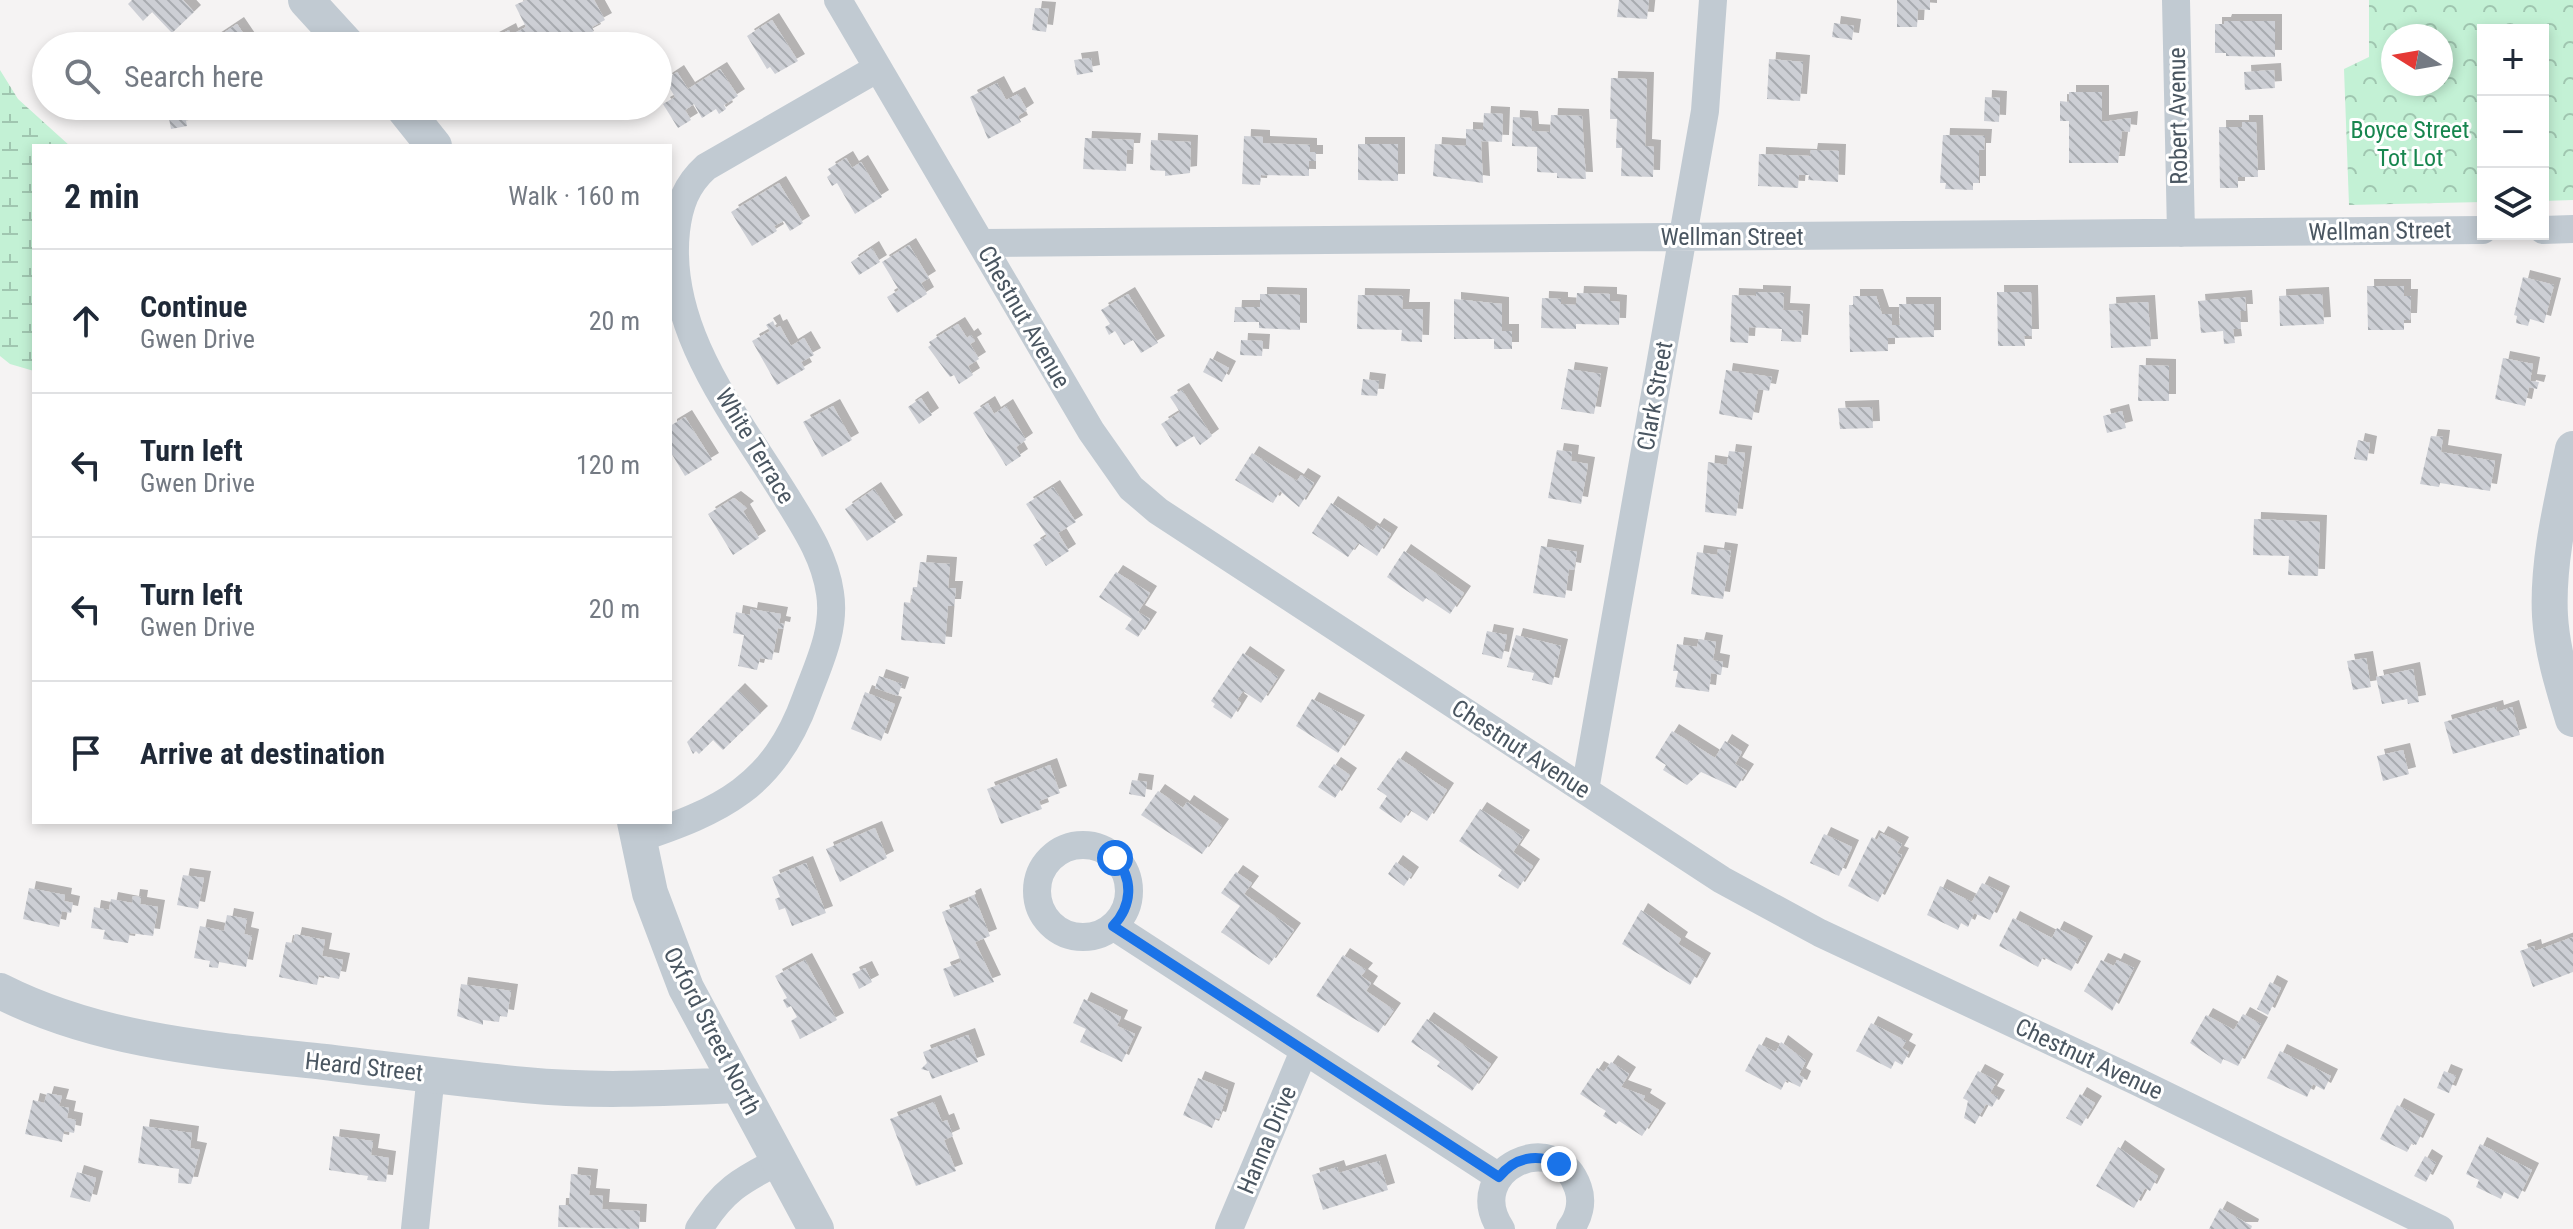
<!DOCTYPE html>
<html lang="en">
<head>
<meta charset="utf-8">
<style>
  body { margin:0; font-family:"Roboto Condensed",sans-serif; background:#f2f2f3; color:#1f2937 }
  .controls { position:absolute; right:24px; top:24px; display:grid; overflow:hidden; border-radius:0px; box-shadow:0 4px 12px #0003 }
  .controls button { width:72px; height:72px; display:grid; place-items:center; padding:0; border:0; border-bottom:2px solid #e0e1e3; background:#fff; color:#1f2937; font:40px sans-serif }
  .compass { position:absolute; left:2381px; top:24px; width:72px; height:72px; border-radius:50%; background:#fff; box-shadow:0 4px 12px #0003; rotate:281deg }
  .stop { position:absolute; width:24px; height:24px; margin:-18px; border:6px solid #1a73e8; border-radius:50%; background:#fff }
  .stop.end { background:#1a73e8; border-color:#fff; box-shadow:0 2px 8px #0008 }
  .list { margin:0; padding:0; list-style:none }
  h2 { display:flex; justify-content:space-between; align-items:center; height:104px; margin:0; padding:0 32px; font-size:34px }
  h2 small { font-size:26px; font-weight:400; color:#747a83 }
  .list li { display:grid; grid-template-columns:52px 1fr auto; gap:24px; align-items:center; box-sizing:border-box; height:144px; padding:0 32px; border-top:2px solid #e0e1e3 }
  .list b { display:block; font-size:30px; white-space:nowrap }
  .list p { margin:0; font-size:26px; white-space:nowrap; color:#747a83 }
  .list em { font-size:26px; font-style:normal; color:#747a83 }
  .icon { flex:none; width:44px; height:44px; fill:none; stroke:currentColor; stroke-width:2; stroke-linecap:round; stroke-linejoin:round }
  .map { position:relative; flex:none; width:2573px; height:1229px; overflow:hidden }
  .search { position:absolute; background:#fff; box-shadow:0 4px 12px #0003; left:32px; top:32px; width:640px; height:88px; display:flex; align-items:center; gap:20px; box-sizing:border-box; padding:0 28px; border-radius:44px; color:#747a83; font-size:30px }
  .panel { position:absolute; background:#fff; box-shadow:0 4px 12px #0003; left:32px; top:144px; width:640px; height:680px; border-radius:0px }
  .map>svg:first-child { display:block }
  .wetland { fill:url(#wetland-marsh) }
  .park { fill:url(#park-crowns); fill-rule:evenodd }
  .building { fill:url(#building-back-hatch); filter:url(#shadow) }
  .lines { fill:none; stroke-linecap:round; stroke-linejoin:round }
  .minor { stroke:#c1cad2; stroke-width:28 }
  .tertiary { stroke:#c1cad2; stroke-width:36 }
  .route { stroke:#1a73e8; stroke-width:10 }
  .labels { text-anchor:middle; stroke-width:6; stroke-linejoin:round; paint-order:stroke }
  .street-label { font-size:24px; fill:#4a5661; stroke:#fff }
  .park-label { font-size:24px; fill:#17864f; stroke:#fff }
</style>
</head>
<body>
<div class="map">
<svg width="2573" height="1229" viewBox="0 0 2573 1229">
  <defs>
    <pattern id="wetland-marsh" width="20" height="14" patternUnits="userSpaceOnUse" patternTransform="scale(2)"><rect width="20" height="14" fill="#c3f1d5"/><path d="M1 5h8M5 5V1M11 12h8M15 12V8" fill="none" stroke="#a0c6b0"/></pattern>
    <pattern id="park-crowns" width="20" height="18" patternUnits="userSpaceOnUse" patternTransform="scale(2)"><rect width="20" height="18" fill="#c3f1d5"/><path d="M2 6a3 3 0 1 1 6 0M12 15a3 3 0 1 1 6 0" fill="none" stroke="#a0c6b0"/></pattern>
    <pattern id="building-back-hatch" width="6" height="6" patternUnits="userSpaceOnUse" patternTransform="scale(2)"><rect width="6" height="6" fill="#cdcfd5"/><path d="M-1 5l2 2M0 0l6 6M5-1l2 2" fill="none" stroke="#a8abb0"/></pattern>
    <filter id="shadow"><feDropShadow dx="7" dy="-7" stdDeviation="0" flood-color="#0004"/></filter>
  </defs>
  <rect width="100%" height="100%" fill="#f5f3f3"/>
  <path class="wetland" d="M0,70L18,99L70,146H34V371L10,364L0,356Z"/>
  <path class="park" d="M2369,0H2573V200L2543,201V30H2483V202L2349,205L2344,69L2369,57ZM2393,36H2441V84H2393Z"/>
  <path class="building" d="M132,0H183L194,12L172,33L152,12L143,21L128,4Z
    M526,0H594L605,20L592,27L594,31L565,46H479L509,30L511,35L526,27L515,5Z
    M1619,0H1649L1647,19L1617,17Z
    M1897,0H1930V10L1918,9L1917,27H1897Z
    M1035,8L1049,9L1046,32L1032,30Z
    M772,20L798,61L775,74L770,67L767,69L747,36Z
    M2225,21H2275V57L2226,56V53H2215V24H2224Z
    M1834,23L1854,26L1852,40L1832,37Z
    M237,24L252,46H213L210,42Z
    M1091,58L1093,72L1077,75L1074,60Z
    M1769,59L1803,62L1800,101L1767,99Z
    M720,69L738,96L724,105L726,109L719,114L716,109L702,118L694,104L685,110L691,120L678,128L663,104L675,97L665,80L677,72L688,89Z
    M2274,70L2275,88L2245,90L2244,72Z
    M1611,78L1647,79L1645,146L1654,147L1653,177L1621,176L1622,148H1616L1617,119H1610Z
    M997,83L1006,100L1018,94L1027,110L1018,116L1021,122L988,139L970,97Z
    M2069,92H2102V122L2131,118L2130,132L2122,131L2118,163H2069V121H2060V101L2069,102Z
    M1985,97L2000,98L1999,122L1984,121Z
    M184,110L187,126L171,129L168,113Z
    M1484,113L1503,114L1502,142L1481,141L1483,183L1433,176L1435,144L1466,146V129L1483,130Z
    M1551,115L1582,116L1586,179L1557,178V173L1537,172V147L1512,146L1513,117L1531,118L1532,131L1550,132Z
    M2242,122H2256L2258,177H2238V188H2220L2219,127H2242Z
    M1943,135L1985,136L1984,150H1979V183H1973V190L1945,189L1946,183H1940Z
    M1244,136L1263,137V143L1310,145V152H1316V161H1309V176L1261,175L1260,185L1242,184Z
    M1085,138L1134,140L1133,150H1127L1126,171L1083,169Z
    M1151,140L1191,142L1190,173L1165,176V171L1150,170Z
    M1358,144H1398V181L1358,180Z
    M1811,150L1839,151L1838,182L1808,180L1809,175H1799L1798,188L1758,186L1759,154L1810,156Z
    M846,158L852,168L861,162L882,197L855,214L837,183L832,186L827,177L831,174L828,169Z
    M779,183L803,223L790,231L784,221L774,226L777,231L752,246L731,212Z
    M909,245L929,278L921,283L927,294L897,313L887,297L899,290L882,262Z
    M872,248L880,262L859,275L851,262Z
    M2523,277L2554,285L2544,323L2530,319L2528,326L2516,323L2517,316L2514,315Z
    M2367,286H2404V296H2411L2410,320H2404V330H2368Z
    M1756,292L1784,293L1783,310L1803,311L1801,342L1781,341L1782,329L1749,327L1748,343L1730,342L1732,295L1756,296Z
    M1997,292H2031L2032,336H2024L2025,346H1998Z
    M1577,293L1610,294V301L1620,302L1619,325L1576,324V329L1541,328L1542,298L1561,299V304L1576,305Z
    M1128,294L1158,343L1141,353L1133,340L1124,345L1115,331L1109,335L1105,327L1110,324L1101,310Z
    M1260,294L1300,295V330L1259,328V322H1234L1235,307H1260Z
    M2322,294L2324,324L2280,326L2279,296Z
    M1358,295L1403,296L1402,309H1423L1422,342L1401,341L1402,330L1357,329Z
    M1853,296H1876L1882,314H1892V325H1900L1899,304H1934V337L1888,338V351L1850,352L1849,305H1853Z
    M2245,297L2246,311H2240L2241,329H2233L2235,343L2224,344L2223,331L2201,333L2198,301Z
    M1454,299L1502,304V331H1512V349H1494V339H1454Z
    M2148,302L2151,346L2111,348L2109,304Z
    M773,321L776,328L780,326L791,346L804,338L814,355L801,362L805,369L777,385L752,341L770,331L766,325Z
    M958,324L967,338L971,335L975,341L970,344L979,359L968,366L973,375L959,384L954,375L950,377L928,347L931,345L929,342Z
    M1241,340L1263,341L1262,356L1240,355Z
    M1210,358L1229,368L1222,382L1203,372Z
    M2503,358L2533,364L2530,381L2539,382L2537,389L2529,387L2525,406L2495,399Z
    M2139,365L2169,366V401H2138Z
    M1568,369L1601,374L1594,414L1561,409Z
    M1726,370L1772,377L1769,391L1758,389L1752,420L1719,414Z
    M1363,379L1379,381L1377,396L1361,395Z
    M1182,390L1212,436L1200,445L1194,436L1176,447L1161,424L1180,412L1170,397Z
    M921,398L932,415L919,424L908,407Z
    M988,403L994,414L1006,406L1026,440L1016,447L1021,456L1006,466L973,413Z
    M833,406L852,440L822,457L803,422Z
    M1872,407L1873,428L1840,429L1838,408Z
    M2122,411L2126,428L2107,433L2103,416Z
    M685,417L712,460L685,476L670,451V426Z
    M2431,436L2443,437L2441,452L2495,461L2490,491L2440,483L2439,487L2420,484Z
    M2358,440L2370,443L2367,461L2354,459Z
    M1557,450L1572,452L1571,461L1588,464L1581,504L1548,498Z
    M1729,451L1745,453L1736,516L1705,512L1708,462L1727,465Z
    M1252,453L1297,481L1301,475L1314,483L1299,507L1280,491L1273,503L1235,480Z
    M1053,487L1076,522L1058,533L1069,551L1046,566L1033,545L1047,536L1026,504Z
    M874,489L896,522L867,541L845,509Z
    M734,498L747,508L743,511L759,538L733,555L708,514Z
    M1331,503L1373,531L1377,525L1391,534L1377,556L1358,543L1348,557L1312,533Z
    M2254,519L2320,522L2318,576L2288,575L2289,556L2253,555Z
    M1541,546L1577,552L1574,570L1569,569L1565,598L1533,593Z
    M1718,549L1731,551L1723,599L1691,594L1697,552L1717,555Z
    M1404,551L1464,593L1450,614L1426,598L1423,602L1387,577Z
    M920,562L950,564L948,588H956L954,606H948L945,644L901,640L904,602L911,603L913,587H917Z
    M1116,572L1150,593L1138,612L1150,619L1138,637L1125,629L1132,619L1099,597Z
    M751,609L781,614L779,623L784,624L783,629L778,628L772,660L760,658L757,670L738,666L744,635L733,633L736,612L750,615Z
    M1487,631L1507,635L1502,659L1482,654Z
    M1516,635L1561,646L1552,685L1532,680L1534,673L1507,667Z
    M1699,639L1716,642L1713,660L1723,662L1721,675L1711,673L1709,692L1675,687L1678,671H1673L1677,644L1697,647Z
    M1243,653L1278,677L1261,703L1243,691L1237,700L1241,703L1231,719L1213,707L1215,704L1211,701Z
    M2366,658L2371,687L2353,690L2347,661Z
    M2413,669L2419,702L2408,704L2407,699L2382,704L2376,677Z
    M879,676L902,684L898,696L875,688Z
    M738,690L761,713L723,750L713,740L699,754L696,751L693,754L687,742Z
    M865,692L895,704L881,741L851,729Z
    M1312,699L1358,722L1338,753L1296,726Z
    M2496,707L2497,712L2512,707L2520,735L2453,754L2444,722Z
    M1672,731L1715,758L1725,741L1742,752L1735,764L1747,771L1736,788L1701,772L1687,785L1663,770L1666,765L1655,758Z
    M2403,750L2409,774L2383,781L2377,756Z
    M1399,758L1447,790L1427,821L1410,810L1401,823L1379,808L1387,796L1377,789Z
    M1334,764L1350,775L1335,798L1318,787Z
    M1050,765L1060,793L1039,801L1042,809L1001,824L987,789Z
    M1132,780L1147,782L1145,797L1129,794Z
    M1158,791L1183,808L1187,802L1222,826L1202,854L1141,815Z
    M1480,809L1523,837L1513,852L1533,866L1518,889L1498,876L1502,870L1459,841Z
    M875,828L887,858L840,882L826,849Z
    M1881,833L1902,844L1897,853L1902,855L1878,902L1848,886L1872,837L1877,840Z
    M1824,834L1852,847L1839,876L1810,863Z
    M1396,862L1412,874L1404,886L1388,874Z
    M806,863L826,913L792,926L785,908L779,910L775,899L780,897L772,877Z
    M1236,872L1252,883L1244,894L1294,930L1269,965L1221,932L1240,906L1221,893Z
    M183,875L204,878L198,909L177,905Z
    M1982,883L2003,893L1990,920L1974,913L1968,927L1961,923L1958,930L1927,915L1940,886L1972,902Z
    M29,888L65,895L64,901L73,903L71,913L62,911L59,927L23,919Z
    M974,895L990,936L975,942L994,982L954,997L943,969L961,962L942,912L969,901L968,898Z
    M133,896L141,897L140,904L158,907L153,936L130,933L128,943L103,939L105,930L91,928L94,907L109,910L111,899L132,903Z
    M1641,910L1681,939L1678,944L1704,960L1690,985L1622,944Z
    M227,915L247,919L244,934L252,936L246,967L219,962L218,968L209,967L210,961L194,958L200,926L224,931Z
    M2013,918L2052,938L2057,928L2086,943L2071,971L2043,957L2038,967L1999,946Z
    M295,934L325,940L322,956L343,960L339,979L319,975L317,985L279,977L286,942L293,943Z
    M2573,937V972L2533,987L2520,951L2534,946L2535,951Z
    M1343,955L1366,970L1361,976L1371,983L1366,991L1394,1010L1378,1033L1316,996Z
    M805,960L837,1020L800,1039L791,1021L797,1017L791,1006L787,1008L783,1000L787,998L775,976Z
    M2101,960L2114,966L2117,960L2134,968L2112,1011L2084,991Z
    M865,968L872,982L859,989L852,974Z
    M2270,982L2281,988L2268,1015L2257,1009Z
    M461,984L511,991L507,1017L500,1016L499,1022L483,1020V1025L457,1016Z
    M1084,999L1121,1017L1117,1026L1135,1034L1122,1062L1080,1042L1086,1029L1073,1023Z
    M2243,1014L2261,1024L2238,1066L2223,1059L2221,1064L2190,1043L2206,1015L2234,1030Z
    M1427,1019L1491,1064L1472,1091L1437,1066L1440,1062L1411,1042Z
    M1871,1023L1906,1041L1902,1048L1909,1052L1902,1065L1895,1061L1891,1069L1856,1051Z
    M968,1035L978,1062L932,1079L929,1071L921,1069L927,1063L923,1052Z
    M1781,1042L1806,1061L1799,1075L1804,1078L1800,1087L1786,1080L1781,1090L1745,1071L1759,1044L1776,1052Z
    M2280,1051L2331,1076L2324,1090L2313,1084L2307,1097L2267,1078Z
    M1611,1062L1629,1074L1621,1087L1645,1096L1643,1100L1659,1110L1642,1136L1619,1121L1616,1124L1603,1116L1606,1111L1580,1094L1597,1068L1604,1072Z
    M1978,1071L1997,1081L1990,1093L1998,1097L1992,1107L1986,1104L1975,1124L1964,1118L1968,1101L1963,1098Z
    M2444,1071L2456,1076L2449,1093L2437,1088Z
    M1198,1078L1228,1090L1219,1119L1216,1118L1212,1128L1183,1115Z
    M47,1093L62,1096L59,1106L69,1108L67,1118L76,1120L74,1133L64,1131L62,1142L25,1134L33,1100L44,1103Z
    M2080,1094L2095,1103L2081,1126L2066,1118Z
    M934,1102L942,1122L947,1120L953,1136L944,1140L956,1171L916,1186L890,1119Z
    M2397,1105L2428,1121L2416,1145L2412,1143L2407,1152L2380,1139Z
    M143,1126L192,1133L190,1148L200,1150L191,1184L178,1183L179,1169L138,1163Z
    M333,1136L373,1141L371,1155L389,1158L386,1182L367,1180L368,1176L329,1170Z
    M2480,1144L2532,1170L2518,1199L2504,1192L2501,1199L2476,1187L2479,1180L2466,1174Z
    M2118,1147L2158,1176L2150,1191L2145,1188L2134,1208L2096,1186Z
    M2425,1156L2436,1163L2426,1182L2414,1176Z
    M1379,1161L1388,1190L1323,1210L1312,1175L1337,1167L1339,1173Z
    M77,1172L96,1178L90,1202L70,1197Z
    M571,1174L591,1176L589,1195L603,1196L602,1209L640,1211L639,1229L558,1227L559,1205H569Z
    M2220,1208L2252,1226L2251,1229H2209Z"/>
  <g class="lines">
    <path class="minor" d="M838,0L1091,431L1131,488L1158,511L1722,880L1820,933L2136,1081L2440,1229
      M2176,0L2181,233
      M2543,230L2573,229
      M981,243L2483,230
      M1585,790L1705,111L1713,0
      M637,839C721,811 774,787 806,698C818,665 836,630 830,593C825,558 806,529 788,500C738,418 665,332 676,231C679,205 686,185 706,167L878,68
      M1037 891a46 46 0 1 1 92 0a46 46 0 1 1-92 0Z
      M1113,926L1499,1177
      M415,1229L431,1074
      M699,1229C722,1191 741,1180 779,1161
      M1229,1229L1304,1051
      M1501,1229C1461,1170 1557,1125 1578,1188C1583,1202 1579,1218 1570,1229"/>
    <path class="tertiary" d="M306,0L348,46
      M402,106L434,146
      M2573,449C2562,502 2547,561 2550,616C2552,651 2563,686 2573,719
      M635,822L650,893L686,988L816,1229
      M0,991C101,1042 214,1050 325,1062C392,1070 458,1079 525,1085C596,1092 667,1088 738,1085"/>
  </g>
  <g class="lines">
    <path class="route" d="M1115,858C1134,879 1132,906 1113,926L1499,1177C1515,1157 1537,1153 1559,1164"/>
  </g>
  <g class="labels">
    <g class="street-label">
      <text transform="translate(2178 116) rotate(-91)" y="8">Robert Avenue</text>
      <text transform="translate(2380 231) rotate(-1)" y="8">Wellman Street</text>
      <text x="1732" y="245">Wellman Street</text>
      <text transform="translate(1024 317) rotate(60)" y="8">Chestnut Avenue</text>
      <text transform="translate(1655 396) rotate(-80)" y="8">Clark Street</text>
      <text transform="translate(755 446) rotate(59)" y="8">White Terrace</text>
      <text transform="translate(1521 749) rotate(33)" y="8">Chestnut Avenue</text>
      <text transform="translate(712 1031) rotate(63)" y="8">Oxford Street North</text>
      <text transform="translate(2089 1059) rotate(25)" y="8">Chestnut Avenue</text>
      <text transform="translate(364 1067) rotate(6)" y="8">Heard Street</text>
      <text transform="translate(1267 1140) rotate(-67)" y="8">Hanna Drive</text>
    </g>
    <g class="park-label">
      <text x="2410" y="138">Boyce Street<tspan x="2410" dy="28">Tot Lot</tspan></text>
    </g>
  </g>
</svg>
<div class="controls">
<button>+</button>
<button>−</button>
<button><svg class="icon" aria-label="layers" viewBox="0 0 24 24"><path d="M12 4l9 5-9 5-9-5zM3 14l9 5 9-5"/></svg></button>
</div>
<svg class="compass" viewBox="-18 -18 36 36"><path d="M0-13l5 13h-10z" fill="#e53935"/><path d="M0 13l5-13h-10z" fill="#747a83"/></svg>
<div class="stop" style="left:1115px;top:858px"></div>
<div class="stop end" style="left:1559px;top:1164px"></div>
<div class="search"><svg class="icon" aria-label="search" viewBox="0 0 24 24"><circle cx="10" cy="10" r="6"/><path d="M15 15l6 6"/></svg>Search here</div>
<section class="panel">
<h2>2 min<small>Walk · 160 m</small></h2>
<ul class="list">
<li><svg class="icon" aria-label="ahead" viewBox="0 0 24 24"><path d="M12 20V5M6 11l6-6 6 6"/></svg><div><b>Continue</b><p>Gwen Drive</p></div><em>20 m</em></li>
<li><svg class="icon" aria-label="left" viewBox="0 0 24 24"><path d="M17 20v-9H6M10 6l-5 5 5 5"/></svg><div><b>Turn left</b><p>Gwen Drive</p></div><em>120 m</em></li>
<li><svg class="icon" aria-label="left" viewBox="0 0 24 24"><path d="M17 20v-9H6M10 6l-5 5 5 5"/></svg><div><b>Turn left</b><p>Gwen Drive</p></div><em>20 m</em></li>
<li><svg class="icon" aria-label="arrive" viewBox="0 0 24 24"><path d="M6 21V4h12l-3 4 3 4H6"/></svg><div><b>Arrive at destination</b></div></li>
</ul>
</section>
</div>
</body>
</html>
